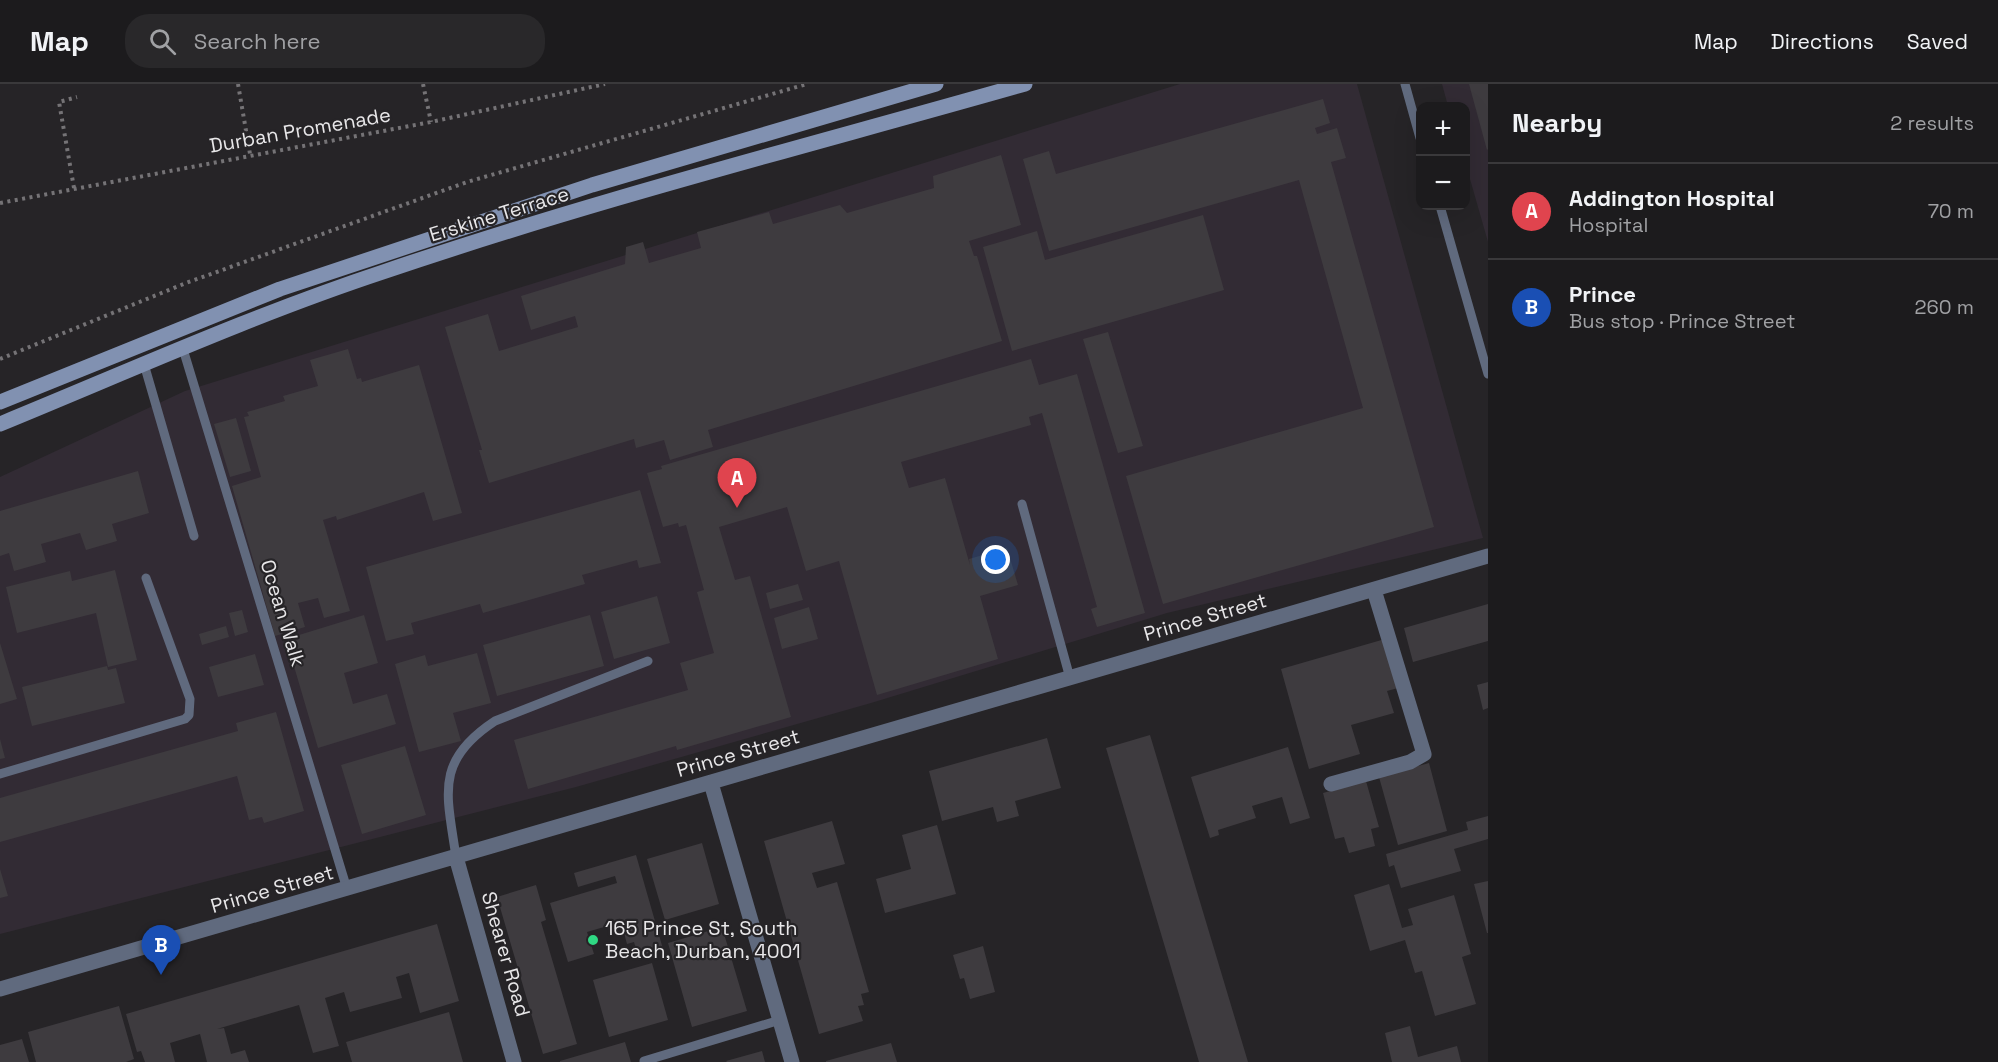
<!DOCTYPE html>
<html lang="en">
<head>
<meta charset="utf-8">
<style>
  body { margin:0; font-family:"Space Grotesk",sans-serif; background:#29282a; color:#f1f3f6 }
  .controls { position:absolute; right:18px; top:18px; display:grid; overflow:hidden; border-radius:12px; box-shadow:0 6px 24px #0002 }
  .controls button { width:54px; height:54px; display:grid; place-items:center; padding:0; border:0; border-bottom:2px solid #3a393b; background:#1c1b1d; color:#f1f3f6; font:30px sans-serif }
  .you { position:absolute; left:996px; top:476px; width:21px; height:21px; margin:-15px; border:4px solid #fff; border-radius:50%; background:#1a73e8; box-shadow:0 0 0 9px #1a73e833 }
  .badge { display:grid; place-items:center; width:39px; height:39px; border-radius:50%; background:#2fd883; color:#fff; font-size:20px; font-weight:700 }
  .pin { position:absolute; translate:-50% -50px; filter:drop-shadow(0 2px 3px #0008) }
  .pin::after { content:''; position:absolute; top:32px; width:21px; height:18px; background:inherit; clip-path:polygon(0 0,100% 0,50% 100%) }
  .list { margin:0; padding:0; list-style:none }
  h2 { display:flex; justify-content:space-between; align-items:center; height:78px; margin:0; padding:0 24px; font-size:26px }
  h2 small { font-size:20px; font-weight:400; color:#a0a1a4 }
  .list li { display:grid; grid-template-columns:39px 1fr auto; gap:18px; align-items:center; box-sizing:border-box; height:96px; padding:0 24px; border-top:2px solid #3a393b }
  .list b { display:block; font-size:22px; white-space:nowrap }
  .list p { margin:0; font-size:20px; white-space:nowrap; color:#a0a1a4 }
  .list em { font-size:20px; font-style:normal; color:#a0a1a4 }
  .icon { flex:none; width:33px; height:33px; fill:none; stroke:currentColor; stroke-width:2; stroke-linecap:round; stroke-linejoin:round }
  .map { position:relative; flex:none; width:1488px; height:978px; overflow:hidden }
  header { display:flex; align-items:center; gap:36px; box-sizing:border-box; height:84px; padding:0 30px; background:#1c1b1d; border-bottom:2px solid #3a393b }
  header strong { font-size:28px }
  nav { display:flex; gap:33px; margin-inline-start:auto; font-size:21px }
  .search { width:420px; height:54px; background:#29282a; display:flex; align-items:center; gap:15px; box-sizing:border-box; padding:0 21px; border-radius:24px; color:#a0a1a4; font-size:22px }
  main { display:flex }
  aside { flex:1; background:#1c1b1d }
  .map>svg:first-child { display:block }
  .built { fill:#322b34 }
  .building { fill:#3e3b3f }
  .lines { fill:none; stroke-linecap:round; stroke-linejoin:round }
  .path { stroke:#757376; stroke-width:4; stroke-dasharray:3 4.5; stroke-linecap:butt }
  .service { stroke:#606a7e; stroke-width:9 }
  .minor { stroke:#606a7e; stroke-width:15 }
  .secondary { stroke:#8191b1; stroke-width:15 }
  .poi-dot { fill:#2fd883; stroke:#262427; stroke-width:2 }
  .labels { text-anchor:middle; stroke-width:4.5; stroke-linejoin:round; paint-order:stroke }
  .street-label { font-size:20px; fill:#e8e7e9; stroke:#262427 }
  .poi-label { font-size:20px; fill:#e8e7e9; stroke:#262427; text-anchor:start }
</style>
</head>
<body>
<header>
<strong>Map</strong>
<div class="search"><svg class="icon" aria-label="search" viewBox="0 0 24 24"><circle cx="10" cy="10" r="6"/><path d="M15 15l6 6"/></svg>Search here</div>
<nav><a>Map</a><a>Directions</a><a>Saved</a></nav>
</header>
<main>
<div class="map">
<svg width="1488" height="978" viewBox="0 0 1488 978">
  <rect width="100%" height="100%" fill="#262427"/>
  <path class="built" d="M1180,0H1357L1483,454L1167,529L871,619L576,703L0,850V393L185,307Z
    M1442,0H1488V158L1466,81V22H1448Z"/>
  <path class="building" d="M1469,0H1488V65L1487,66Z
    M1323,15L1330,39L1315,44L1317,50L1337,44L1346,74L1331,78L1434,443L1163,520L1126,392L1363,324L1299,96L1049,167L1023,75L1049,67L1056,90Z
    M1001,71L1021,141L969,157L974,172H977L1002,257L708,346L713,363L670,376L664,356L636,364L634,355L489,399L479,366H482L445,243L488,230L499,267L578,243L575,232L531,246L521,212L625,180L626,163L643,158L649,179L701,164L697,148L769,128L773,140L840,121L847,129L934,104L933,92Z
    M1203,131L1224,206L1012,267L983,163L1037,147L1045,176Z
    M1108,248L1143,362L1118,369L1083,255Z
    M348,265L357,295L361,294L362,298L419,281L462,429L433,437L424,408L337,436L336,432L323,436L350,527L324,534L318,514L298,519L305,543L275,552L232,402L261,393L244,333L249,332L247,328L285,317L283,312L318,302L310,276Z
    M1031,275L1039,301L1077,290L1145,529L1097,543L1091,525L1097,523L1042,329L1029,333L1031,341L901,378L909,404L945,394L970,481L969,475L1007,464L1018,501L980,512L998,575L877,611L839,477L806,487L787,423L719,443L735,496L750,492L791,633L677,666L676,662L528,705L514,656L688,606L680,579L714,569L697,508L704,506L686,441L679,443L678,439L663,443L647,389L662,385L661,382Z
    M236,334L251,387L230,393L214,340Z
    M138,387L149,429L112,440L117,457L86,466L80,449L41,460L46,478L14,487L9,469L0,472V427Z
    M640,406L661,479L639,484L637,476L582,491L585,500L483,529L480,520L411,539L414,550L386,557L366,483Z
    M115,486L137,576L108,583L96,529L17,549L6,503L70,487L72,497Z
    M798,500L803,516L770,525L766,509Z
    M657,512L670,559L614,575L601,528Z
    M1488,520V557L1413,578L1404,544Z
    M809,523L818,555L782,565L774,534Z
    M242,526L248,548L235,552L229,529Z
    M364,531L378,579L344,589L353,620L387,610L396,640L318,664L286,555Z
    M590,531L604,582L497,612L483,561Z
    M226,542L229,553L202,561L199,550Z
    M1385,555L1398,604L1387,607L1394,629L1351,641L1360,670L1309,685L1281,585Z
    M0,559L17,615L0,620Z
    M477,569L491,619L453,629L461,657L419,668L395,580L425,571L428,582Z
    M255,570L264,601L218,613L209,583Z
    M107,582L108,586L116,584L125,619L32,642L22,603Z
    M1488,598V624L1483,626L1477,601Z
    M276,628L304,727L264,739L262,733L249,736L237,692L0,758V714L238,647L236,639Z
    M1150,651L1248,978H1199L1106,664Z
    M1047,654L1061,704L1015,717L1019,732L997,738L993,723L942,737L929,687Z
    M0,655L5,674L0,675Z
    M405,662L426,731L362,750L341,681Z
    M1288,663L1310,734L1290,740L1282,713L1252,722L1256,734L1218,746L1219,751L1210,754L1191,693Z
    M1429,679L1447,747L1398,761L1379,693Z
    M1366,697L1379,743L1371,745L1375,762L1349,769L1344,753L1335,755L1323,709Z
    M1488,732V755L1454,765L1461,787L1401,804L1394,781L1389,783L1386,770L1468,746L1466,738Z
    M832,737L845,780L812,789L817,804L837,798L869,908L861,910L864,921L858,922L863,937L819,950L764,757Z
    M937,741L956,810L885,829L876,795L911,785L902,751Z
    M702,759L719,820L665,836L647,775Z
    M636,771L663,865L638,872L634,858L627,860L621,838L587,848L594,870L568,878L550,819L617,799L615,792L578,803L574,789Z
    M0,785L8,812L0,814Z
    M1488,797V849H1487L1474,800Z
    M1389,800L1402,844L1413,841L1408,825L1454,811L1471,870L1462,873L1476,920L1435,932L1422,887L1415,889L1405,856L1370,867L1354,811Z
    M536,801L546,836L541,838L577,960L543,970L497,813Z
    M437,840L459,917L420,929L409,889L396,893L402,914L350,928L344,908L325,914L339,962L313,969L299,921L217,945L224,944L231,970L245,966L249,978H207L200,950L170,959L175,978H145L141,967L137,968L126,930Z
    M722,843L747,927L692,943L668,859Z
    M983,862L995,908L970,915L964,894L960,895L953,871Z
    M652,879L668,936L609,953L593,896Z
    M119,922L134,975L126,978H36L28,948Z
    M449,928L463,978H352L346,958Z
    M1410,942L1418,973L1457,962L1461,978H1392L1385,949Z
    M22,955L29,978H0V961Z
    M625,958L631,978H560V977Z
    M891,959L897,978H826V977Z
    M762,967L765,978H727L726,977Z"/>
  <g class="lines">
    <path class="path" d="M238,0L250,70
      M423,0L431,38
      M74,104L59,18L77,13
      M0,119L431,38L605,0
      M0,275L186,199L467,98L807,0"/>
    <path class="service" d="M1405,0L1420,54
      M1440,122L1488,290
      M183,265L347,805
      M144,280L194,452
      M1022,420L1070,594
      M0,690L185,635L189,631L190,615L146,494
      M456,773C447,710 434,677 495,637L648,577
      M644,977L780,936"/>
    <path class="minor" d="M711,699L792,978
      M1331,700L1410,678L1424,670L1374,506
      M456,773L514,978
      M0,905L1488,472"/>
    <path class="secondary" d="M0,318L280,205L592,101L936,0
      M0,340C127,288 253,231 383,188C594,116 811,61 1025,0"/>
  </g>
  <circle class="poi-dot" cx="593" cy="856" r="6"/>
  <g class="labels">
    <g class="street-label">
      <text transform="translate(300 46) rotate(-10)" y="7">Durban Promenade</text>
      <text transform="translate(499 130) rotate(-17)" y="7">Erskine Terrace</text>
      <text transform="translate(283 529) rotate(73)" y="7">Ocean Walk</text>
      <text transform="translate(1205 533) rotate(-16)" y="7">Prince Street</text>
      <text transform="translate(738 669) rotate(-16)" y="7">Prince Street</text>
      <text transform="translate(272 805) rotate(-16)" y="7">Prince Street</text>
      <text transform="translate(506 870) rotate(74)" y="7">Shearer Road</text>
    </g>
    <g class="poi-label">
      <text x="605" y="851">165 Prince St, South<tspan x="605" dy="23">Beach, Durban, 4001</tspan></text>
    </g>
  </g>
</svg>
<div class="controls">
<button>+</button>
<button>−</button>
</div>
<div class="you"></div>
<div class="pin badge" style="left:737px;top:424px;background:#e0444e">A</div>
<div class="pin badge" style="left:161px;top:891px;background:#1a4fb4">B</div>
</div>
<aside>
<h2>Nearby<small>2 results</small></h2>
<ul class="list">
<li><span class="badge" style="background:#e0444e">A</span><div><b>Addington Hospital</b><p>Hospital</p></div><em>70 m</em></li>
<li><span class="badge" style="background:#1a4fb4">B</span><div><b>Prince</b><p>Bus stop · Prince Street</p></div><em>260 m</em></li>
</ul>
</aside>
</main>
</body>
</html>
